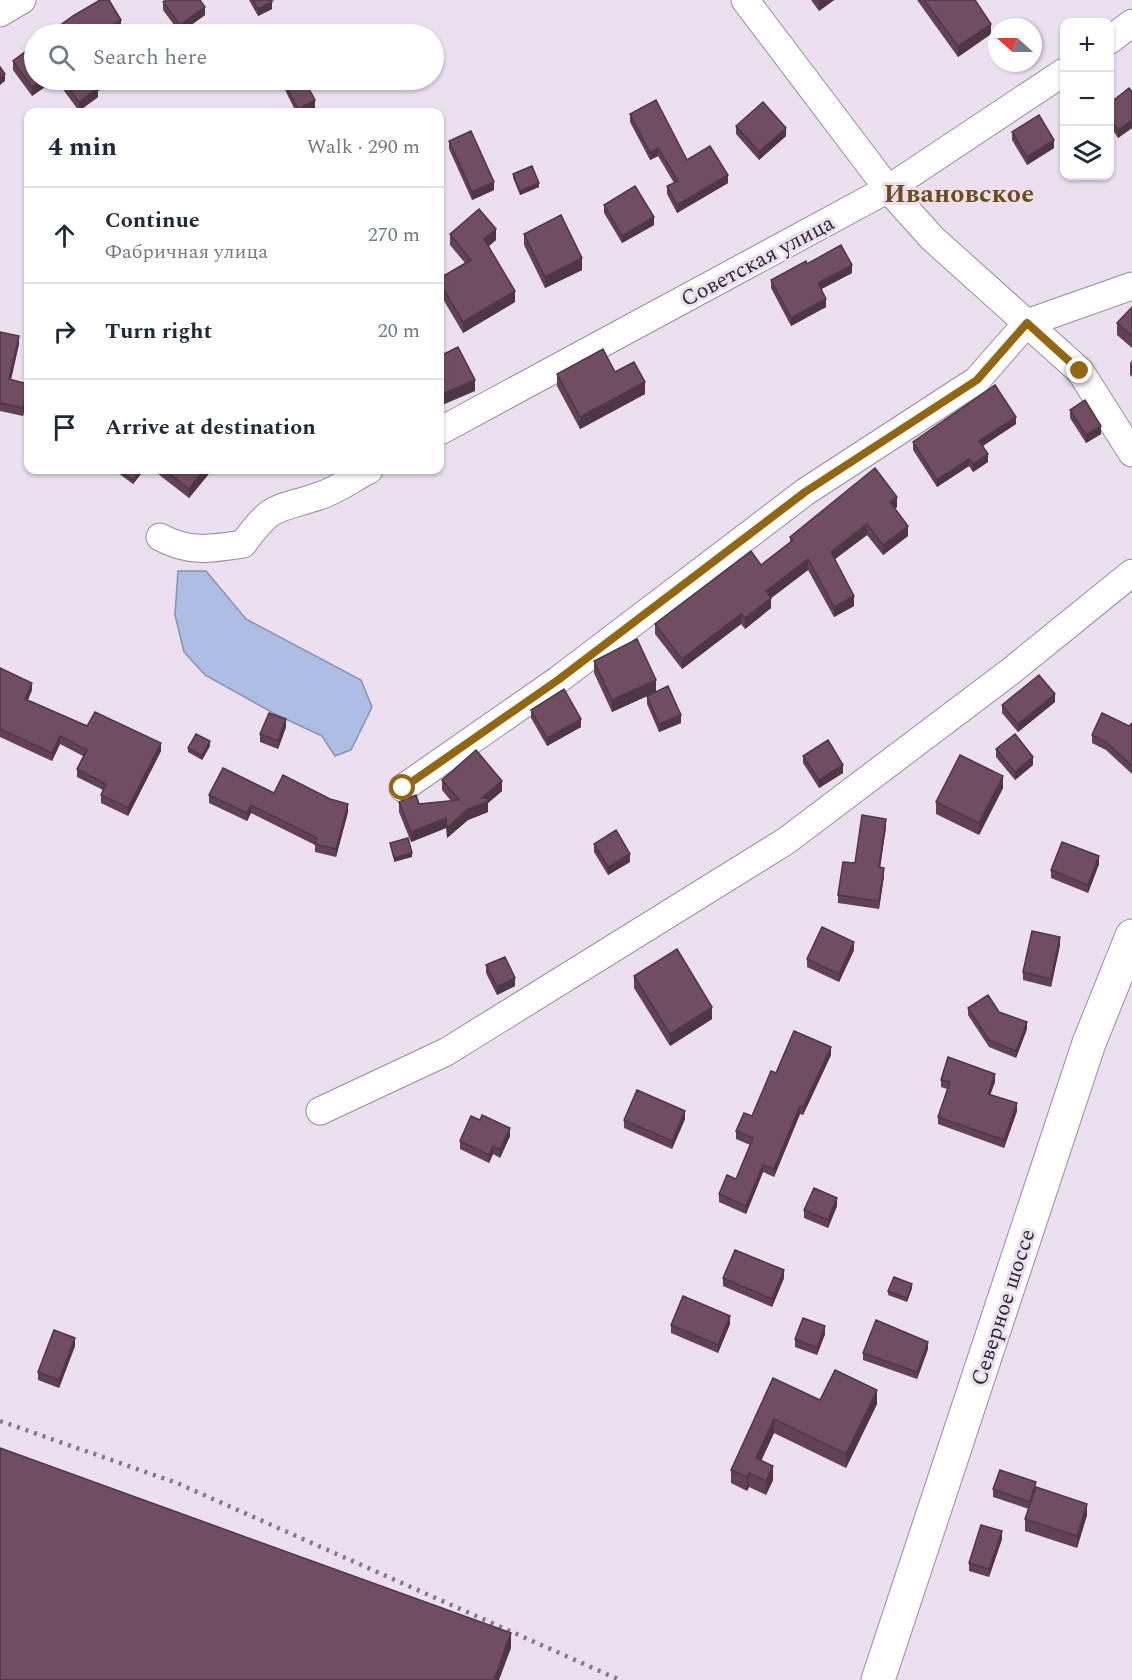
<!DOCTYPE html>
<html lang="en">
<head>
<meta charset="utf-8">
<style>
  body { margin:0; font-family:Spectral,serif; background:#f6f6f7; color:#1f2937 }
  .controls { position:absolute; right:18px; top:18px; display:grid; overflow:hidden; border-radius:12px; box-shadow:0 2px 4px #0004 }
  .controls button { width:54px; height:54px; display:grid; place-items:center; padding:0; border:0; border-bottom:2px solid #e0e1e3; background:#fff; color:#1f2937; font:30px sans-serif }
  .compass { position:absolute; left:988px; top:18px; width:54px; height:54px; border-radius:50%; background:#fff; box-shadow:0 2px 4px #0004; rotate:291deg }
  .stop { position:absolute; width:18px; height:18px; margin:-14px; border:4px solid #936712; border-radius:50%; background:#fff }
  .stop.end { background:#936712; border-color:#fff; box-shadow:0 2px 6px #0008 }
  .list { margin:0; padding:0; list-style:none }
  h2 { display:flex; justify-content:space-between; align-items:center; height:78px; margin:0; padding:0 24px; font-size:26px }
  h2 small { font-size:20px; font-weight:400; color:#747a83 }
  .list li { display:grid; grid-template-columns:39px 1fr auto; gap:18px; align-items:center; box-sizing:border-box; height:96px; padding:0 24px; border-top:2px solid #e0e1e3 }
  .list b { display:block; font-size:22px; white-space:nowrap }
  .list p { margin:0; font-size:20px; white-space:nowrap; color:#747a83 }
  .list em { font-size:20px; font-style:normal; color:#747a83 }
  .icon { flex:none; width:33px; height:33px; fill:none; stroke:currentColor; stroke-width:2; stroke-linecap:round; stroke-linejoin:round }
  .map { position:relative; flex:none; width:1132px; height:1680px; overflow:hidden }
  .search { position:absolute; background:#fff; box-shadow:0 2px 4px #0004; left:24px; top:24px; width:420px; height:66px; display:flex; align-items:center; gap:15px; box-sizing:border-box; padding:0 21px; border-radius:33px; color:#747a83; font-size:22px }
  .panel { position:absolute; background:#fff; box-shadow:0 2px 4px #0004; left:24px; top:108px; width:420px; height:366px; border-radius:12px }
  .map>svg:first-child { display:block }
  .water { fill:#aebde4; stroke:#8891ae; stroke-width:1.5 }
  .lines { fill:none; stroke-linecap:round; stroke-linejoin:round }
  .minor-casing { stroke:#978b9b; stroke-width:29 }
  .major-casing { stroke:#978b9b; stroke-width:35 }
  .minor { stroke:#fff; stroke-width:27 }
  .major { stroke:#fff; stroke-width:33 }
  .rail { stroke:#817985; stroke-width:4.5; stroke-dasharray:3 6; stroke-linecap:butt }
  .wall { fill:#614255 }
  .shaded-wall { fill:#4f3645 }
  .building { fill:#714d63; stroke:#4f3645; stroke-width:1.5 }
  .route { stroke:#936712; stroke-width:8 }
  .labels { text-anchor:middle; stroke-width:6; stroke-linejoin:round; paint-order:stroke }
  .street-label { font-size:22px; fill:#2e2930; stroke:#ebdff0 }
  .quarter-label { font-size:26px; font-weight:bold; fill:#6c4d17; stroke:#ebdff0 }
</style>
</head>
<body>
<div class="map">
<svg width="1132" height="1680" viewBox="0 0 1132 1680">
  <rect width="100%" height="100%" fill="#ebdff0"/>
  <path class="water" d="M178,571H206L246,619L361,680L372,707L351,750L335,756L322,736L275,714L205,675L184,652L175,615Z"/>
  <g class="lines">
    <defs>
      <path id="minor" d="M745,0L888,189L932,238L1080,371L1132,453
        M0,13L22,0
        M1110,40L1132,23
        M440,431L888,189L1064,72
        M160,537C189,553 211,549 243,544C273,503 274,511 319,496C336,491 353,478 369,470
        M403,788L558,680L805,492L977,380L1027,323L1132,286
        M320,1111L446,1052L786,841L1011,671L1132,573"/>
      <path id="major" d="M878,1680L1089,1043L1132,936"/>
    </defs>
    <use href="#minor" class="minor-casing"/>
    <use href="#major" class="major-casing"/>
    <use href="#minor" class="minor"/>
    <use href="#major" class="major"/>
    <path class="rail" d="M0,1421L177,1483L620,1680"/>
  </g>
  <path class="wall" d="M249,0H275L272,1V9L258,16Z
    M811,0H834L819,11Z
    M917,0H975L991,34L958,57Z
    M163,2L205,15L180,33L163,10Z
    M13,61L34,80H55L32,96L13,70Z
    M56,80H113L98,91V97L79,111Z
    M280,80H304L315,108L306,112H296Z
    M1132,92V128L1118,138L1110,126V103Z
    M630,114L687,160L728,183L677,213L667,194V186L674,183L658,156L650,160L630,122Z
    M736,126L786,136L759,160L736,134Z
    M1012,132L1054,148L1027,165L1012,140Z
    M449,141L494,190L472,200L449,149Z
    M513,174L539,187L520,195L513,178Z
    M604,205L654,225L622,243L604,213Z
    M450,234L496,240L489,246L515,302L463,333L440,294V278L465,263L450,245Z
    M524,234L582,270L545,288L524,245Z
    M807,264L852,273L821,289L826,307L791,326L771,288V280Z
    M1132,307V348L1117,335V323Z
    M0,332L19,344L11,380L28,384V394L23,416L0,411Z
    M1132,360V377L1130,375V363Z
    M615,372L645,394L580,429L557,386V374Z
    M1070,410L1101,434L1086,443L1070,418Z
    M1016,424L983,446L988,462L973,472L969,466L937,487L913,450V442Z
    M118,470H144L133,484L118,473Z
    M153,470H212L189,498Z
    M897,507L895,509L908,536L883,555L867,535L835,559L854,606L834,617L808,570L771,598V608L745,629L741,624L682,669L655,634V624L761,565L790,543V537Z
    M594,661L656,692L681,723L659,732L647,704V696L612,712L594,673Z
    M0,668L32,690L28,700L87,726L161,751L128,816L101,803V795L103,790L77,777V769L83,756L60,744L52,761L0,737Z
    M1055,702L1018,732L1002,713V705Z
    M531,710L581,727L547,746L531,718Z
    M1132,723V774L1106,750L1092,743V735L1129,726Z
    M286,727L278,749L260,742V734Z
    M210,746L202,760L188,752V748Z
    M996,749L1033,765L1015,780L996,757Z
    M803,756L843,773L819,788L803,763Z
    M442,780L502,791L488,803V812L468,820L447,838L446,828L411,842L399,812V802L419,804L451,801L442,790Z
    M1003,788L979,835L936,814V802Z
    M274,793L348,812L336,857L315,852V845L251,813L247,821L209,803V795Z
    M886,827L880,867L884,876L879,909L838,903V895L855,863Z
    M594,844L630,862L608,875L594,852Z
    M1099,864L1088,893L1051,878V870Z
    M1060,945L1051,987L1023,980V972Z
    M854,950L839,982L807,967V959Z
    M486,965L515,986L497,995L486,973Z
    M634,976L712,1019L670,1046L634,988Z
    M968,1008L1027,1029L1016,1058L989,1047L968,1015Z
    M831,1055L803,1115L800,1114L774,1177L763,1172L746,1214L719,1202V1194L736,1179L750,1145L736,1139V1131L752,1116L776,1073Z
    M941,1080L995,1082L990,1095L1017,1111L1004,1148L938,1124V1117L947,1089L941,1087Z
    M685,1119L672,1149L624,1128V1120Z
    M480,1120L510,1136L500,1158L493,1154L489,1163L460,1149V1141Z
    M837,1206L828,1228L804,1218V1210Z
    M723,1278H784L772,1307L723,1286Z
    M912,1288L907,1302L888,1295V1291Z
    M730,1324L718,1353L671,1333V1325Z
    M825,1334L817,1355L795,1347V1339Z
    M75,1346L59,1388L38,1380V1372Z
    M928,1349L917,1379L863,1360V1353Z
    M773,1378L820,1400L877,1404L846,1468L774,1433L761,1461L773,1480L766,1495L749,1487L747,1491L731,1483V1470Z
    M1036,1487L1087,1515L1077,1548L1025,1531V1519L1029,1509L993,1497V1489Z
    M1002,1539L989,1577L969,1571V1563Z"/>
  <path class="shaded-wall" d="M821,0H834L819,11V1Z
    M272,2V9L258,16V9Z
    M205,7V15L180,33V25Z
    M121,20V30L112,34H96Z
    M991,24V34L958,57V46Z
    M5,74V81L0,85V77Z
    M42,80H55L32,96V87Z
    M101,80H113L98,91V97L79,111V102L95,84Z
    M315,100V108L306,112H298V109Z
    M1132,120V128L1118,138V130Z
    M786,128V136L759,160V152Z
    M1054,140V148L1027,165V157Z
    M658,148V156L650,160V153Z
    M728,175V183L677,213V205Z
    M494,182V190L472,200V192Z
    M539,183V187L520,195V191Z
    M654,217V225L622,243V236Z
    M496,229V240L484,250V239Z
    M582,258V270L545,288V277Z
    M852,265V273L818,291V283Z
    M515,291V302L463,333V322Z
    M826,299V307L791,326V318Z
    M19,336V344L9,387V379Z
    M475,380V391L440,406V395Z
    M645,382V394L580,429V417Z
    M28,386V394L23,416V408Z
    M1016,417V424L979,448V441Z
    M1101,426V434L1086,443V435Z
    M988,454V462L973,472V464Z
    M969,459V466L937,487V480Z
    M141,470H144L133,484V480Z
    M204,470H212L189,498V489Z
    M897,497V507L890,513V502Z
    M867,524V535L831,562V552Z
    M908,526V536L883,555V545Z
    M808,559V570L766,602V591Z
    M854,596V606L834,617V607Z
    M771,598V608L745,629V618Z
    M741,614V624L682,669V659Z
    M656,680V692L612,712V700Z
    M32,683V690L25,706V699Z
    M1055,694V702L1018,732V724Z
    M681,715V723L659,732V724Z
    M286,719V727L278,749V741Z
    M581,719V727L547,746V738Z
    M60,736V744L52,761V753Z
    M210,741V746L202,760V756Z
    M161,743V751L128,816V808Z
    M1033,757V765L1015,780V772Z
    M843,765V773L819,788V780Z
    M1003,776V788L979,835V823Z
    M502,781V791L488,803V812L468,820L447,838V828Z
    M348,804V812L336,857V849Z
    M251,805V813L247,821V813Z
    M446,818V828L411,842V832Z
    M886,819V827L879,875V867Z
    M412,853V857L394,862V858Z
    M630,854V862L608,875V867Z
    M1099,856V864L1088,893V885Z
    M884,868V876L879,909V901Z
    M1060,937V945L1051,987V979Z
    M854,942V950L839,982V974Z
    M515,978V986L497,995V987Z
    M712,1007V1019L670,1046V1034Z
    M1027,1022V1029L1016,1058V1051Z
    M831,1047V1055L803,1115V1107Z
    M995,1074V1082L988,1101V1094Z
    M1017,1103V1111L1004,1148V1140Z
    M800,1106V1114L774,1177V1169Z
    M685,1111V1119L672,1149V1141Z
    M510,1128V1136L500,1158V1150Z
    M493,1146V1154L489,1163V1155Z
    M763,1165V1172L746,1214V1206Z
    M837,1198V1206L828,1228V1220Z
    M784,1270V1278L772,1307V1299Z
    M912,1284V1288L907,1302V1298Z
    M730,1316V1324L718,1353V1345Z
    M825,1326V1334L817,1355V1348Z
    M75,1338V1346L59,1388V1380Z
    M928,1342V1349L917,1379V1372Z
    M877,1390V1404L846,1468V1454Z
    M774,1419V1433L756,1472V1458Z
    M773,1466V1480L766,1495V1481Z
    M749,1473V1487L747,1491V1477Z
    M1087,1504V1515L1077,1548V1536Z
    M1002,1531V1539L989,1577V1569Z
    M511,1633V1648L499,1680H494Z"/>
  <path class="building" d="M100,0H109L121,20L96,34H48L73,16Z
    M166,0H200L205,7L180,25L163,2Z
    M253,0H271L272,2L258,9Z
    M924,0H975L991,24L958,46Z
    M34,45V80H42L32,87L13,61Z
    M0,67L5,74L0,77Z
    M63,80H101L95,84L98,88L79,102Z
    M283,80H304L315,100L298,109Z
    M1129,88L1132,92V120L1118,130L1110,118V103Z
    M656,100L687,160L710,146L728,175L677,205L667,186L678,181L658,148L650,153L630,114Z
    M763,102L786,128L759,152L736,126Z
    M1039,115L1054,140L1027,157L1012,132Z
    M471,131L494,182L472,192L449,141Z
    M532,166L539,183L520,191L513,174Z
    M635,186L654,217L622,236L604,205Z
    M479,209L496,229L484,239L515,291L463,322L440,283V278L471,260L450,234Z
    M561,215L582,258L545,277L524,234Z
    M841,245L852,265L818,283L826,299L791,318L771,280L806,261L807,264Z
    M1132,307V336L1117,323Z
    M0,332L19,336L9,379L28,384L23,408L0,403Z
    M458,347L475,380L440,395V354V356Z
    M603,349L615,372L634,362L645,382L580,417L557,374Z
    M995,385L1016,417L979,441L988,454L973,464L969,459L937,480L913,442Z
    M1085,400L1101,426L1086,435L1070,410Z
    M875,468L897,497L890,502L908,526L883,545L867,524L831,552L854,596L834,607L808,559L766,591L771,598L745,618L741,614L682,659L655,624L751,551L761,565L793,540L790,537Z
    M119,470H141L133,480Z
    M165,470H204L189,489Z
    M637,639L656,680L612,700L594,661Z
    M0,668L32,683L25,699L87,726L95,712L161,743L128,808L101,795L106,784L77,769L87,750L60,736L52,753L0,729Z
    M1039,675L1055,694L1018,724L1002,705Z
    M668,686L681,715L659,724L647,696Z
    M564,689L581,719L547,738L531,710Z
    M269,713L286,719L278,741L260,734Z
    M1102,713L1129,726L1132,723V766L1106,742L1092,735Z
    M196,734L210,741L202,756L188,748Z
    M1015,734L1033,757L1015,772L996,749Z
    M828,740L843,765L819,780L803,756Z
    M476,750L502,781L482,798H487L488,802L468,809L447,828L446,818L411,832L399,802L416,795L419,804L459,800L442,780Z
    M960,755L1003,776L979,823L936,802Z
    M223,768L274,793L283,775L330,799L348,804L336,849L315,844L317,838L251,805L247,813L209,795Z
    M862,815L886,819L879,867L884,868L879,901L838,895L843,862L855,863Z
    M616,830L630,854L608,867L594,844Z
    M408,838L412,853L394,858L390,843Z
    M1062,842L1099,856L1088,885L1051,870Z
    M822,927L854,942L839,974L807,959Z
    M1032,931L1060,937L1051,979L1023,972Z
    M677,949L712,1007L670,1034L634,976Z
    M505,957L515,978L497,987L486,965Z
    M988,995L999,1012L1027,1022L1016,1051L989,1040L968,1008Z
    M794,1031L831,1047L803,1107L800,1106L774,1169L763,1165L746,1206L719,1194L727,1175L736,1179L753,1138L736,1131L744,1113L752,1116L771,1071L776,1073Z
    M948,1057L995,1074L988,1094L1017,1103L1004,1140L938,1117L950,1082L941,1080Z
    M637,1090L685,1111L672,1141L624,1120Z
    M482,1115L510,1128L500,1150L493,1146L489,1155L460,1141L471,1116L480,1120Z
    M814,1188L837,1198L828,1220L804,1210Z
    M735,1250L784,1270L772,1299L723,1278Z
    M894,1277L912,1284L907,1298L888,1291Z
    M683,1296L730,1316L718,1345L671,1325Z
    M803,1318L825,1326L817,1348L795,1339Z
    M876,1320L928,1342L917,1372L863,1353Z
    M54,1330L75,1338L59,1380L38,1372Z
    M835,1370L877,1390L846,1454L774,1419L756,1458L773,1466L766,1481L749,1473L747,1477L731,1470L773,1378L820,1400Z
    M0,1448L511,1633L494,1680H0Z
    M1000,1470L1036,1482L1030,1502L993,1489Z
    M1036,1487L1087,1504L1077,1536L1025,1519Z
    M981,1525L1002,1531L989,1569L969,1563Z"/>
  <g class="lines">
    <path class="route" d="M403,788L558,680L805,492L977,380L1027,323L1080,371"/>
  </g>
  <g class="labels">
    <g class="street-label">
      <text transform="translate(757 260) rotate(-28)" y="8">Советская улица</text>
      <text transform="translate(1002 1307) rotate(-72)" y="8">Северное шоссе</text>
    </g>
    <g class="quarter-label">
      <text x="959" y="202">Ивановское</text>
    </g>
  </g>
</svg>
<div class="controls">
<button>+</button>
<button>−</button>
<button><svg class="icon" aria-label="layers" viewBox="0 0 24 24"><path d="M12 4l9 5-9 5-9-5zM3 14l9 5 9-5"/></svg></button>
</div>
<svg class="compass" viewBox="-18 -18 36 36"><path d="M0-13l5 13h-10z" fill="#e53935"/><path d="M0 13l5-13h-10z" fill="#747a83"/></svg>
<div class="stop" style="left:403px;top:788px"></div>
<div class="stop end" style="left:1080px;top:371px"></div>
<div class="search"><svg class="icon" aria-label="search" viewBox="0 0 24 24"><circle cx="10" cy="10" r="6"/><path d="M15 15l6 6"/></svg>Search here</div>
<section class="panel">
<h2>4 min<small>Walk · 290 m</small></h2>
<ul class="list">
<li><svg class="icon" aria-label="ahead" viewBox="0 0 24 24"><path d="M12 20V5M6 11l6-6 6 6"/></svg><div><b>Continue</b><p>Фабричная улица</p></div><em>270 m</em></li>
<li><svg class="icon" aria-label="right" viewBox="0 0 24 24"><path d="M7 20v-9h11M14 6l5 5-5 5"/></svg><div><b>Turn right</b></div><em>20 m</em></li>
<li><svg class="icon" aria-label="arrive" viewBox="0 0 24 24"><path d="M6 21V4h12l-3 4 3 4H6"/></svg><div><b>Arrive at destination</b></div></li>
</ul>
</section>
</div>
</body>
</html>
